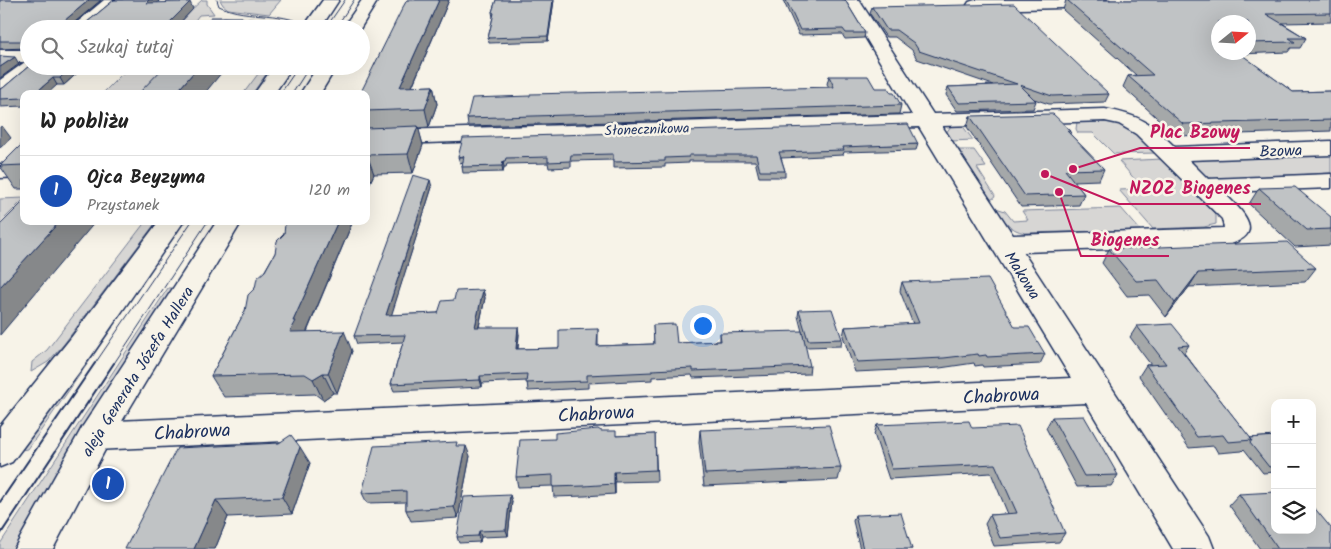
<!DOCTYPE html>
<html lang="pl">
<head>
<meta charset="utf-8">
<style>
  body { margin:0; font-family:Kalam,sans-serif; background:#f2f2f2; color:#222 }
  .controls { position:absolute; right:15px; bottom:15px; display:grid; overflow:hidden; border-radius:10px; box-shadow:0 5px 20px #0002 }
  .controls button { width:45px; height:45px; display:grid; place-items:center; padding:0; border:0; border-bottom:1px solid #e0e0e0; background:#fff; color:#222; font:25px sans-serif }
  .compass { position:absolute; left:1211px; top:15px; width:45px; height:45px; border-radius:50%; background:#fff; box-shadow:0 5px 20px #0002; rotate:72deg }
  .you { position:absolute; left:702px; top:325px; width:18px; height:18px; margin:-12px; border:4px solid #fff; border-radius:50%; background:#1a73e8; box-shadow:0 0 0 8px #1a73e833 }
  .badge { display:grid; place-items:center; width:32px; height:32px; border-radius:50%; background:#d1495b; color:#fff; font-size:16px; font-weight:700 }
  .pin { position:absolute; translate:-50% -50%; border:2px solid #fff; box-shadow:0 1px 5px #0006 }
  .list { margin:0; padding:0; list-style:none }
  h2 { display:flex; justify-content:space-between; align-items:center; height:65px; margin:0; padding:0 20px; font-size:21px }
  h2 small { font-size:16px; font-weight:400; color:#767676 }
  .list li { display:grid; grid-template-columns:32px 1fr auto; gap:15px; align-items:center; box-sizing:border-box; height:70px; padding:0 20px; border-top:1px solid #e0e0e0 }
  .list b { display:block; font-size:19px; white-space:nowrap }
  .list p { margin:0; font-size:16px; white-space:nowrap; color:#767676 }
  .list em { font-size:16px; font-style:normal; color:#767676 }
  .icon { flex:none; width:28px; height:28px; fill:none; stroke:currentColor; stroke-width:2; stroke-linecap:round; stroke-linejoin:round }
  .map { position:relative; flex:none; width:1331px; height:549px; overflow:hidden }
  .search { position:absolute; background:#fff; box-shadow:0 5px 20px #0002; left:20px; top:20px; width:350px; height:55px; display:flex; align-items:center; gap:12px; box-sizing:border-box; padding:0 18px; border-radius:28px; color:#767676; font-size:19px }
  .panel { position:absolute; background:#fff; box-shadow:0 5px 20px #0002; left:20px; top:90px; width:350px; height:135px; border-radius:10px }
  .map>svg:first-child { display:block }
  .green { fill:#d7d6d4; stroke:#798299 }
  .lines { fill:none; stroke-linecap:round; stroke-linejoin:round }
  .minor-casing { stroke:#1b2f5e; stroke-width:3 }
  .major-casing { stroke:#1b2f5e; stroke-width:3 }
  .minor { fill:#f7f3e8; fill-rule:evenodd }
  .major { fill:#f7f3e8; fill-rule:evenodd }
  .tram-far1 { stroke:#1b2f5e; stroke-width:1 }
  .tram { stroke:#1b2f5e; stroke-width:2 }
  .wall { fill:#a5a8a9; stroke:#1b2f5e; fill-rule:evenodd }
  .shaded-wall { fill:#86888a; stroke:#1b2f5e }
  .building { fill:#c0c3c5; stroke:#1b2f5e }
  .labels { text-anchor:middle; stroke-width:5; stroke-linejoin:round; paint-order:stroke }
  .far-street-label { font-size:14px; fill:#1b2f5e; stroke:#f7f3e8 }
  .street-label { font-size:16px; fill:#1b2f5e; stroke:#f7f3e8 }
  .near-street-label { font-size:19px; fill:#1b2f5e; stroke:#f7f3e8 }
  .leader { fill:none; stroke:#c2185b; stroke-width:2 }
  .callout-dot { fill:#c2185b; stroke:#f7f3e8; stroke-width:2 }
  .callout-label { font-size:18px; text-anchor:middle; font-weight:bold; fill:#c2185b; stroke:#f7f3e8; stroke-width:5; stroke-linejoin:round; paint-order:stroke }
</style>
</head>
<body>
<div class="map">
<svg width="1331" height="549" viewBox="0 0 1331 549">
  <rect width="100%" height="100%" fill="#f7f3e8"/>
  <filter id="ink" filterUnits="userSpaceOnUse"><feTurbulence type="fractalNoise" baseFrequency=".02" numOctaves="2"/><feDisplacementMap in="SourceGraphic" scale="10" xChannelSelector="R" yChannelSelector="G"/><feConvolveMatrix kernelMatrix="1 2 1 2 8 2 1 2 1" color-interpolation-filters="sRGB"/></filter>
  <g filter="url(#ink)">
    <path class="green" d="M202,0H207V4L214,14L199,15L193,23L209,22L212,18L225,17L264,20L260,25L250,26L251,24L175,25Z
      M220,0H281L269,14L228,9L223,5Z
      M130,66H182L156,94H102Z
      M264,66H272L252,94H243Z
      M1080,121C1122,121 1126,123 1156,153L1114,154L1093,133H1078L1076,129L1077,122Z
      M962,125L973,140L952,141L946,133L951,126Z
      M959,150H974L986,167L977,168L995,196L994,198L990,200Z
      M1331,153V173L1214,179L1205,176L1191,166L1192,161L1199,157Z
      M1162,159L1216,215V224L1204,227L1153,229L1119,190L1143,189L1119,161Z
      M24,198V199L0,223V199Z
      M996,208L1005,211L1013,221L1028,220L1022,211L1121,208L1140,230L1025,233C1009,230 1004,220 996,208Z
      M146,221H157L64,344L48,362L31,372L32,362L47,350Z
      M168,288H174L57,474L13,549H0V544Z
      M110,327H113L28,449L20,450Z"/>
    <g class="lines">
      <defs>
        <path id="minor" d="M104,0H122L89,29H69Z
          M843,0H859L933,114L1105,109C1142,116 1149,122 1175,147L1331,141V155L1189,160L1208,179L1331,174V188L1223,192C1241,210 1269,234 1227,245L1023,252L1209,536L1214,549H1173L1086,403L95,450L83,446L78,436L83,426L95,422L1071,378L919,127L366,145V131L912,115ZM1105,121L1119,124L1136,134L1222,219L1224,228L1013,235L942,126Z
          M975,0H1109L1110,2L1108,5L1102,7L975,10L969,8L967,5L969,2Z
          M0,50H29V66H39L7,94L0,96V80L25,62H0Z
          M24,163V177L0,178V164Z"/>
        <path id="major" d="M323,0H339L320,29H302Z
          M362,0H378L360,29H342Z
          M274,66H293L274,94H254Z
          M318,66H337L320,94H300Z
          M159,221H184L92,355L12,462L0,467V426L70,339Z
          M217,221H242L107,446L53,549H14L83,426Z"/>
      </defs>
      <use href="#minor" class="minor-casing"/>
      <use href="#major" class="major-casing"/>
      <use href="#minor" class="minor"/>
      <use href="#major" class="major"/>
      <path class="tram-far1" d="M217,0L219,6C249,20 284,9 312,29
        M325,29L345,0
        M335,29L354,0
        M280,94L299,66
        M292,94L310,66
        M94,365L192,221
        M113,365L208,221"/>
      <path class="tram" d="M0,502L95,363
        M0,535L114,363"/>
    </g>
    <path class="wall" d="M0,0H101L73,23H86L114,0H160L157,3L193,9L174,29H29V61L26,57V48L0,49Z
      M407,0H449L412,87L433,86L437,104L429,127L418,128L423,145L413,173L374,174L366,191V94Z
      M496,0H554L548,41L489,43L488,38L493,17L492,12Z
      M783,0H845L865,33L864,38L845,39L842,34L799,35Z
      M1066,0H1331V22L1282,23L1306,38L1300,48H1291L1288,52L1240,54L1293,92L1331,91V131L1177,136L1123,87L1128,76L1136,75L1063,10ZM1248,22V52H1218Z
      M872,7L1109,94L1105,102L1049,104L1034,99L1036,101L1033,109L957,111L946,95L948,87L993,85L917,59L912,50L895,37H886L870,14Z
      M29,66H85L64,85H57L24,94V106L0,107V89L3,88Z
      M829,76L891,93L901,105L899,114L468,126L467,118L829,87L827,84Z
      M970,116L1071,131L1070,134L1104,169L1099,180L1074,181L1084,194L1079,205L1021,207L967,127Z
      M24,142V189H16L0,166Z
      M918,144L916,150L844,152L843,155L781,158L785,171V177H759L755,161H689V163L665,164V167L613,168V160L571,161V167L549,168L548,163L507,164L506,167H504L503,172L463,173L462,167L463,162L460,163L458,157Z
      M432,187L391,315L438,313L454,300L483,290L485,298L479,327L519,334L518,349L559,348L598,329V346L654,344L653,325L677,343L720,341V333L810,366L809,374L693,378L692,375L652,377V380L588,383V388L528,391L527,381L482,383V387L394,391L391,384L403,342L357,344L354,336Z
      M1259,188L1331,217V245L1295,247L1249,204Z
      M290,221H353L307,332L352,351L337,393H333L323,400L315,394L224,397L211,376L245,311L255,288L275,253Z
      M1109,249L1316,268L1305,282L1189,287L1166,317L1149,295L1127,296L1102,263Z
      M902,282L1015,327L1045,354L1040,364L983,367L982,365L975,366L974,363L940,368L855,372L843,336L845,327L913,324L900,291Z
      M799,310L842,339L841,346L806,347L798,316Z
      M1137,326L1189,345L1184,353L1250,438L1275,436V472L1263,473L1244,449L1242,451L1218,453L1214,446L1189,448L1139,376L1146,365H1151L1130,337Z
      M1052,417L1118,475L1111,486L1077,487L1046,428Z
      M877,425L972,428L1065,533L1059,542L994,546L985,524L990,515L1008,514L991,473L889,479L874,434Z
      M700,430L841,468L838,480L704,486L699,442Z
      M601,431L616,436L655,434L657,481L615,482V494L585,496L554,497L553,486L518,487L516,477L555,439Z
      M459,446L470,456L458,518L411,521L406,510V502L367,503L362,493Z
      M177,448L310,463L292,514L228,517L215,549Z
      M1239,494L1331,549H1260L1229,505Z
      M512,501L508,536L481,537L480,542L459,543L457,537Z
      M855,515L912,549H860L853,521Z"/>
    <path class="shaded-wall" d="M89,0H101L68,28L64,23V21Z
      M149,0H160L149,10L146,3Z
      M439,0H449L404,105L400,87Z
      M553,0H554L548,41V36Z
      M190,2L193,9L174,29H171L168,24Z
      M242,17L246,26L244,29H232Z
      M15,57L19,64L0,78V67Z
      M72,66H85L64,85L60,78Z
      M199,66H227L204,94H175Z
      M53,78L57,85L47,94H34Z
      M433,86L437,104L429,127L425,109Z
      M2,126L11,138L0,148V127Z
      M418,126L423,145L413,173L408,154Z
      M367,155L374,174L366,191V158Z
      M503,161L504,167L503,172L502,166Z
      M430,180L432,187L389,323L386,315Z
      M60,221H96L0,335V287Z
      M338,221H353L304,338L290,332L293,321Z
      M1198,273L1189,287L1166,317L1175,303Z
      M483,290L485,298L477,335L475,327Z
      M518,327L519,334L517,357L516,349Z
      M344,331L352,351L337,393L328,373Z
      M323,373L333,393L323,400L313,379Z
      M480,376L482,383V387L480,380Z
      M466,446L470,456L458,518L454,507Z
      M300,447L310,463L292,514L282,497Z
      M614,472L615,482V494L614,484Z
      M510,495L512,501L508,536L506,530Z
      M216,500L228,517L215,549H194Z
      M479,531L481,537L480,542L478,536Z"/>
    <path class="building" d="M0,0H89L64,21V23H86L114,0H149L146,3L190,2L168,24L118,26L115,29H29V57H26L27,43L25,41H0Z
      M407,0H439L400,87L433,86L425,109L366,111V94H360L403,7Z
      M496,0H553L548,36L488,38L494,13L492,12Z
      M786,0H845L865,33H846L843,29L800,30Z
      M1067,0H1331V13L1266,14L1306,38H1289L1295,42L1248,43V22H1218V52H1238L1293,92L1331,91V120L1183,124L1128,76L1153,75Z
      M1014,4L1109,94L1052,96L1020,85L1036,101L959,103L948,87L1017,84L919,51L914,43L896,30H887L872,7Z
      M211,17H242L232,29H200Z
      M0,56L15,57L0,67Z
      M29,66H72L60,78H53L34,94H24V98L0,99V89L3,88Z
      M165,66H199L175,94H138Z
      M829,76H868L875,88H888L891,93H894L901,105L467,118L472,98L530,96V94L834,87Z
      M1053,114L1071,131H1067L1104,169L1065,170L1084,194L1025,196L970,116Z
      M908,124L918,144L843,147L844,150L779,152L785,171H760L756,155H689V157L665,158V161L613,162V154L571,155L570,161L548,162V157L506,158L505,161H503L502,166L462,167L464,156L458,157L463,138Z
      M418,126L408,154L367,155L366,158V128Z
      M24,142V165L0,166Z
      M413,175L430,180L386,315L438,313L442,301L454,300L456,291L483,290L475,327H518L516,349L559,348V330L598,329L597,346L654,344L653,325L675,324L677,343L721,341L720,333L802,331L810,366L693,371V368L652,370V372L587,375V381L526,383L527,374L480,376V380L391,384L405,335L354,336Z
      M1295,187L1331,217V229L1307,230L1259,188Z
      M24,201V221H60L0,287V225Z
      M290,221H338L293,321H296L290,332L344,331L328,373H323L313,379L305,374L211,376L245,311L248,295L255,288L257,278L265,271L275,253L277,241L284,234L285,224Z
      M1287,242L1316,268L1198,273L1175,303L1158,280L1136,281L1109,249Z
      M988,279L1015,327H1029L1045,354L987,357L986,355L979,356L978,354L944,358L857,362L845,327L919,323L902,282Z
      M832,309L842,339L808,340L799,310Z
      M1172,324L1189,345L1178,346L1252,440L1228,442L1223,435L1197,437L1146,365L1166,364L1137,326Z
      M1084,416L1118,475L1084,476L1052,417Z
      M969,421L972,428L1018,426L1065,533L1000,538L990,515L1017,513L995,464L892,469L877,425Z
      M829,425L841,468L705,474L700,430Z
      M598,429L601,431H616V436L655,434L656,470L614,472V484L584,486L553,487V475L516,477L520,440L555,439V433Z
      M291,435L300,447L282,497L216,500L194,549H125L177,448L279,443Z
      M1275,436V466L1269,467L1250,443L1252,440L1250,438Z
      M457,442L456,446H466L454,507L406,510V491L362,493L374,446Z
      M1275,492V530H1312V505L1331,528V549H1278L1239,494Z
      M510,495L506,530L479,531L478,536L457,537L464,497Z
      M901,513L912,549H863L855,515Z"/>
  </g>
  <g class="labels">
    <g class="far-street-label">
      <text transform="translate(647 129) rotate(-2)" y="5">Słonecznikowa</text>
    </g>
    <g class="street-label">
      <text transform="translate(1281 150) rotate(-2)" y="6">Bzowa</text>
      <text transform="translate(1023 275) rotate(58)" y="6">Makowa</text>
      <text transform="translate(137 371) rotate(-58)" y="6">aleja Generała Józefa Hallera</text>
    </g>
    <g class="near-street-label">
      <text transform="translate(1001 395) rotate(-3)" y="7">Chabrowa</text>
      <text transform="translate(596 413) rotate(-3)" y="7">Chabrowa</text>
      <text transform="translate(192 431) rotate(-3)" y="7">Chabrowa</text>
    </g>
  </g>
  <path class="leader" d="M1073 169L1140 148H1250M1045 174L1119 204H1261M1059 192L1081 256H1169"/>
  <g class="callout-dot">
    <circle cx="1073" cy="169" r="5"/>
    <circle cx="1045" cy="174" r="5"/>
    <circle cx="1059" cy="192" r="5"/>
  </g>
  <g class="callout-label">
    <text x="1195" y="138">Plac Bzowy</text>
    <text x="1190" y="194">NZOZ Biogenes</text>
    <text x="1125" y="246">Biogenes</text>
  </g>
</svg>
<div class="controls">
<button>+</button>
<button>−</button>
<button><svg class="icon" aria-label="layers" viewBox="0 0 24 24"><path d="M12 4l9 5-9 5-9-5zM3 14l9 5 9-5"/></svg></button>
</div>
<svg class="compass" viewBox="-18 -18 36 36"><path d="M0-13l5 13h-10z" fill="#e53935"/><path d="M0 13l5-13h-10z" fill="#767676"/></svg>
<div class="you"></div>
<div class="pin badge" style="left:108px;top:484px;background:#1a4fb4">1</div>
<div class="search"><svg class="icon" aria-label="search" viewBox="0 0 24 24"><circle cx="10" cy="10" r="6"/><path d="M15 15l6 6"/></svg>Szukaj tutaj</div>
<section class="panel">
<h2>W pobliżu<small></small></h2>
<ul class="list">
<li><span class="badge" style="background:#1a4fb4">1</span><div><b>Ojca Beyzyma</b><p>Przystanek</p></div><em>120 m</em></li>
</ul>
</section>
</div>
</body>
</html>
